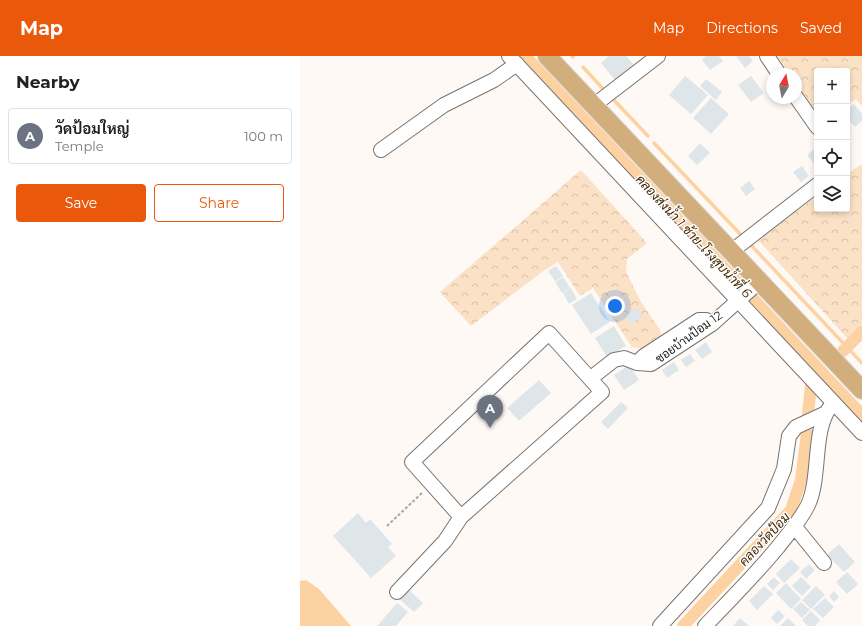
<!DOCTYPE html>
<html lang="en">
<head>
<meta charset="utf-8">
<style>
  body { margin:0; font-family:Montserrat,Sarabun,sans-serif; background:#f6f6f6; color:#222 }
  .controls { position:absolute; right:12px; top:12px; display:grid; overflow:hidden; border-radius:4px; box-shadow:0 2px 6px #0003 }
  .controls button { width:36px; height:36px; display:grid; place-items:center; padding:0; border:0; border-bottom:1px solid #e0e0e0; background:#fff; color:#222; font:20px sans-serif }
  .compass { position:absolute; left:466px; top:12px; width:36px; height:36px; border-radius:50%; background:#fff; box-shadow:0 2px 6px #0003; rotate:10deg }
  .you { position:absolute; left:315px; top:250px; width:14px; height:14px; margin:-10px; border:3px solid #fff; border-radius:50%; background:#1a73e8; box-shadow:0 0 0 6px #1a73e833 }
  .badge { display:grid; place-items:center; width:26px; height:26px; border-radius:50%; background:#ea580c; color:#fff; font-size:13px; font-weight:700 }
  .pin { position:absolute; translate:-50% -33px; filter:drop-shadow(0 1px 2px #0008) }
  .pin::after { content:''; position:absolute; top:21px; width:14px; height:12px; background:inherit; clip-path:polygon(0 0,100% 0,50% 100%) }
  .list { margin:0; padding:0; list-style:none }
  h2 { display:flex; justify-content:space-between; align-items:center; height:52px; margin:0; padding:0 16px; font-size:17px }
  h2 small { font-size:13px; font-weight:400; color:#767676 }
  .list li { display:grid; grid-template-columns:26px 1fr auto; gap:12px; align-items:center; box-sizing:border-box; height:56px; margin:0 8px 8px; padding:0 8px; border:1px solid #e0e0e0; border-radius:4px }
  .list b { display:block; font-size:15px; white-space:nowrap }
  .list p { margin:0; font-size:13px; white-space:nowrap; color:#767676 }
  .list em { font-size:13px; font-style:normal; color:#767676 }
  .actions { display:flex; gap:8px; padding:12px 16px }
  .actions a { flex:1; padding:9px 0; border:1px solid #ea580c; border-radius:4px; text-align:center; font-size:14px; color:#ea580c }
  .actions .main { background:#ea580c; color:#fff }
  .icon { flex:none; width:22px; height:22px; fill:none; stroke:currentColor; stroke-width:2; stroke-linecap:round; stroke-linejoin:round }
  .map { position:relative; flex:none; width:562px; height:570px; overflow:hidden }
  header { display:flex; align-items:center; gap:24px; box-sizing:border-box; height:56px; padding:0 20px; background:#ea580c; color:#fff }
  header strong { font-size:19px }
  nav { display:flex; gap:22px; margin-inline-start:auto; font-size:14px }
  main { display:flex }
  aside { flex:1; background:#fff }
  .map>svg:first-child { display:block }
  .forest { fill:url(#forest-crowns) }
  .water { fill:#fdd2a3 }
  .lines { fill:none; stroke-linecap:round; stroke-linejoin:round }
  .stream { stroke:#fdd2a3; stroke-width:3.5 }
  .canal { stroke:#fdd2a3; stroke-width:12 }
  .building { fill:#dfe6e9 }
  .minor-casing { stroke:#78736f; stroke-width:16 }
  .major-casing { stroke:#d7d7d7; stroke-width:20 }
  .path { stroke:#aaa6a3; stroke-width:2; stroke-dasharray:3 2; stroke-linecap:butt }
  .minor { stroke:#fff; stroke-width:14 }
  .major { stroke:#d3ae7d; stroke-width:18 }
  .labels { text-anchor:middle; stroke-width:3; stroke-linejoin:round; paint-order:stroke }
  .street-label { font-size:12px; fill:#22211f; stroke:#fff }
  .water-label { font-size:13px; font-style:italic; fill:#432701; stroke:#fff }
</style>
</head>
<body>
<header>
<strong>Map</strong>
<nav><a>Map</a><a>Directions</a><a>Saved</a></nav>
</header>
<main>
<aside>
<h2>Nearby<small></small></h2>
<ul class="list">
<li><span class="badge" style="background:#6b7280">A</span><div><b>วัดป้อมใหญ่</b><p>Temple</p></div><em>100 m</em></li>
</ul>
<div class="actions"><a class="main">Save</a><a>Share</a></div>
</aside>
<div class="map">
<svg width="562" height="570" viewBox="0 0 562 570">
  <defs>
    <pattern id="forest-crowns" width="20" height="18" patternUnits="userSpaceOnUse"><rect width="20" height="18" fill="#fbe1c5"/><path d="M2 6a3 3 0 1 1 6 0M12 15a3 3 0 1 1 6 0" fill="none" stroke="#d7c1a9"/></pattern>
  </defs>
  <rect width="100%" height="100%" fill="#fef9f4"/>
  <path class="forest" d="M477,0H562V50L556,43L547,49V15H517V56L496,27V18H490Z
    M562,108V271L547,282L458,184L517,140V153H547V118Z
    M281,114L347,187L327,203L326,216L341,246L360,274L361,280L343,293L332,291L293,232L280,240L258,206L242,216L171,270L140,236Z"/>
  <path class="water" d="M6,524L19,533L51,570H0V525Z"/>
  <g class="lines">
    <path class="stream" d="M272,0L273,1
      M283,11L305,35
      M311,41L348,80
      M354,87L442,180
      M450,188L562,307"/>
    <path class="canal" d="M225,0L562,359
      M543,295L562,276
      M508,358L511,330
      M383,570L491,454L501,424L507,377"/>
  </g>
  <path class="building" d="M309,0H326L334,9L315,24L301,7Z
    M406,0H419L423,5L410,14L402,4Z
    M436,0H449L453,5L445,12Z
    M385,20L408,39L391,58L369,39Z
    M451,20L464,37L451,46L438,29Z
    M406,23L422,36L416,44L400,30Z
    M411,42L429,58L411,78L393,62Z
    M554,48L562,58V65L555,71L547,62V53Z
    M400,87L410,97L397,109L388,100Z
    M517,91V111L507,99Z
    M502,110L509,120L501,126L493,116Z
    M449,125L455,133L446,140L440,132Z
    M256,210L263,220L255,225L248,215Z
    M263,221L270,232L262,237L255,226Z
    M271,232L277,243L269,248L263,237Z
    M291,237L310,266L291,278L272,249Z
    M338,252L343,261L330,268L325,258Z
    M314,270L326,290L307,301L295,282Z
    M406,286L412,296L402,303L395,294Z
    M390,298L395,305L386,311L381,304Z
    M374,306L379,314L367,322L362,314Z
    M329,309L339,324L324,334L314,319Z
    M239,324L251,337L219,365L207,352Z
    M321,346L328,352L308,373L301,366Z
    M58,457L66,467L70,463L92,488L88,491L96,500L71,522L33,480Z
    M539,488L555,506L544,516L527,499Z
    M491,503L500,512L484,527L476,518Z
    M509,508L515,514L506,523L500,516Z
    M547,516L558,528L547,538L536,526Z
    M474,521L480,527L473,534L467,528Z
    M501,521L511,531L502,540L492,530Z
    M486,527L501,543L491,553L476,537Z
    M464,530L473,538L457,554L449,545Z
    M516,530L525,539L511,553L502,544Z
    M107,532L123,547L114,556L98,542Z
    M534,535L539,541L534,546L529,540Z
    M525,542L534,551L523,562L513,553Z
    M501,546L510,554L502,562L493,553Z
    M97,547L108,556L96,570H77Z
    M478,554L485,560L477,568L471,562Z
    M511,555L520,564L515,570H508L502,564Z
    M440,562L449,570H433Z
    M488,562L496,570H480Z"/>
  <g class="lines">
    <defs>
      <path id="minor" d="M209,0L562,377
        M467,0L479,18
        M496,41L517,71
        M293,50L358,0
        M81,94L144,49L194,24L217,8
        M432,195L517,129
        M249,277L302,336L161,461L112,406Z
        M337,307L344,300L399,264H406L412,268
        M291,322L314,304L324,302L337,307L351,308L412,268L460,225
        M495,471L524,507
        M97,536L145,485L161,461
        M360,570L468,452L484,413L489,380L496,371L526,357
        M405,570C430,544 455,519 478,491C488,478 500,465 508,449C521,421 512,376 530,351"/>
      <path id="major" d="M247,0L562,334"/>
    </defs>
    <use href="#minor" class="minor-casing"/>
    <use href="#major" class="major-casing"/>
    <path class="path" d="M87,470L123,436"/>
    <use href="#minor" class="minor"/>
    <use href="#major" class="major"/>
  </g>
  <g class="labels">
    <g class="street-label">
      <text transform="translate(389 281) rotate(-36)" y="4">ซอยบ้านป้อม 12</text>
    </g>
    <g class="water-label">
      <text transform="translate(394 180) rotate(47)" y="5">คลองส่งน้ำ 1 ซ้าย-โรงสูบน้ำที่ 6</text>
      <text transform="translate(464 483) rotate(-47)" y="5">คลองวัดป้อม</text>
    </g>
  </g>
</svg>
<div class="controls">
<button>+</button>
<button>−</button>
<button><svg class="icon" aria-label="locate" viewBox="0 0 24 24"><circle cx="12" cy="12" r="6"/><path d="M12 2v4M12 18v4M2 12h4M18 12h4"/></svg></button>
<button><svg class="icon" aria-label="layers" viewBox="0 0 24 24"><path d="M12 4l9 5-9 5-9-5zM3 14l9 5 9-5"/></svg></button>
</div>
<svg class="compass" viewBox="-18 -18 36 36"><path d="M0-13l5 13h-10z" fill="#e53935"/><path d="M0 13l5-13h-10z" fill="#767676"/></svg>
<div class="you"></div>
<div class="pin badge" style="left:190px;top:372px;background:#6b7280">A</div>
</div>
</main>
</body>
</html>
